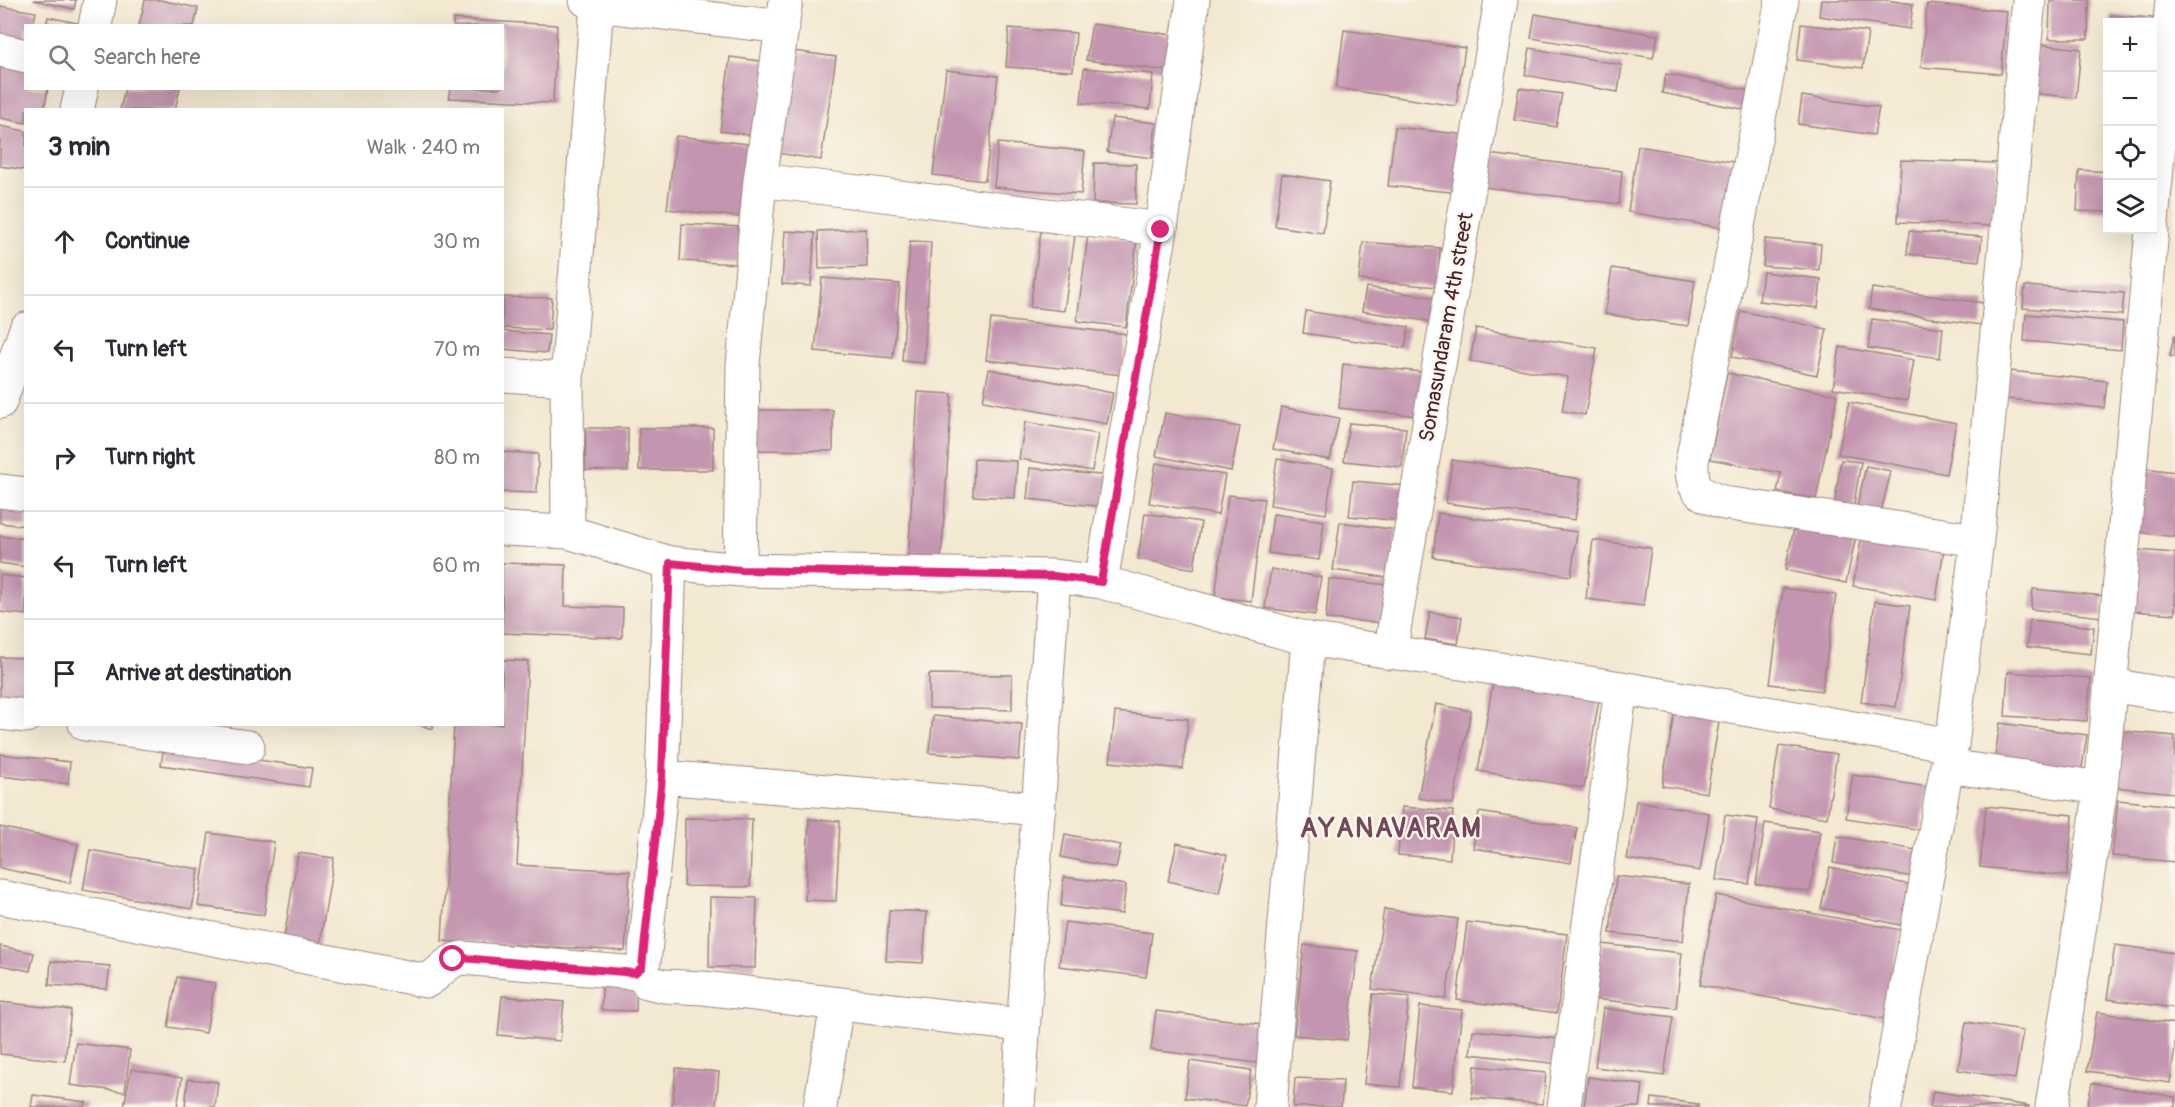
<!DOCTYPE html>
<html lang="en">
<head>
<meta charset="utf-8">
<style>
  body { margin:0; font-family:Pangolin,sans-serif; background:#f7f7f7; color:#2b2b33 }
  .controls { position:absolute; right:18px; top:18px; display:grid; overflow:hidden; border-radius:0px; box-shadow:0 6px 24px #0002 }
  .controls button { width:54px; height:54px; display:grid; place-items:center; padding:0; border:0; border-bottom:2px solid #e1e1e2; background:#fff; color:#2b2b33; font:30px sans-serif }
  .stop { position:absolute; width:18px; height:18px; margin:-14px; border:4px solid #db2777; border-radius:50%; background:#fff }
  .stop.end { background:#db2777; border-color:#fff; box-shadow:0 2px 6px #0008 }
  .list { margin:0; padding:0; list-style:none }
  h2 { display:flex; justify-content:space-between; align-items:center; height:78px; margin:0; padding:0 24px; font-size:26px }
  h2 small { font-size:20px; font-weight:400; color:#7c7c81 }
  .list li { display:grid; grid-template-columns:39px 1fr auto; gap:18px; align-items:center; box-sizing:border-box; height:108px; padding:0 24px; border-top:2px solid #e1e1e2 }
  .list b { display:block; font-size:22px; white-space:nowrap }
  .list em { font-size:20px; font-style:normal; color:#7c7c81 }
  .icon { flex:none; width:33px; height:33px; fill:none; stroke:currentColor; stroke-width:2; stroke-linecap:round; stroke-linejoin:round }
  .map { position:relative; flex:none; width:2175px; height:1107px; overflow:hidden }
  .search { position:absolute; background:#fff; box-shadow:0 6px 24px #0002; left:24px; top:24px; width:480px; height:66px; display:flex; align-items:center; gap:15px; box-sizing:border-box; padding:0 21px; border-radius:0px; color:#7c7c81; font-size:22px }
  .panel { position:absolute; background:#fff; box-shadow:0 6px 24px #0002; left:24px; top:108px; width:480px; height:618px; border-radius:0px }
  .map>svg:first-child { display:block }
  .building { fill:#c395b0 }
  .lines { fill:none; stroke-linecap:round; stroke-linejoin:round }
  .minor-casing { stroke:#9e847e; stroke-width:35 }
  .minor { stroke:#fff; stroke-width:33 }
  .route { stroke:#db2777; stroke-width:8 }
  .labels { text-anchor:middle; stroke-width:4.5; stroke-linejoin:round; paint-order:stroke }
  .street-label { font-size:21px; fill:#4a1f2b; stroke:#fbf7ec }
  .district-label { font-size:27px; font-weight:bold; letter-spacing:1.5px; fill:#74485a; stroke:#fbf7ec }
</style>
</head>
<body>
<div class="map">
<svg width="2175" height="1107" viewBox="0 0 2175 1107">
  <rect width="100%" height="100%" fill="#fbf7ec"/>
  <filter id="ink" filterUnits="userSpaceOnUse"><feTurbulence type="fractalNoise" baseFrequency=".0167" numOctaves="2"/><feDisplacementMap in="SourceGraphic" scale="12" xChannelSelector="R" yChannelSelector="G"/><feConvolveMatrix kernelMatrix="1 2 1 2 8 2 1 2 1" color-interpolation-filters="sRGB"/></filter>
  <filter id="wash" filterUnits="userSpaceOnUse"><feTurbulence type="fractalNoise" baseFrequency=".008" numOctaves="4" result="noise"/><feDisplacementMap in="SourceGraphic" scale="24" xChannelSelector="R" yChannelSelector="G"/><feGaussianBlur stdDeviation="1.35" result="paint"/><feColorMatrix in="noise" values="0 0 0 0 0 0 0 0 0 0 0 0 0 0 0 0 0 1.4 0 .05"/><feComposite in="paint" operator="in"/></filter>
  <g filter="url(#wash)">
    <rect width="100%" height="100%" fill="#f3e8d0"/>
    <g id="blocks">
      <path class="building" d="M33,0H76L74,9Z
        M145,0H160L198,8L194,26H139Z
        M1821,0H1886L1913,4L1910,29L1819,16Z
        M2050,0H2089L2088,39H2049Z
        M1927,4L2007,11L2001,74L1921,67Z
        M0,6L36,12L33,26H26V45L0,40Z
        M1535,14L1658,35L1653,58L1531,38Z
        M2111,15L2165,19L2152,45V22H2110Z
        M48,17L83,24V26H46Z
        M453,19L557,25L553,103L449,98L450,88H502V26H453Z
        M1092,24L1180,36L1175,72L1086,60Z
        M1801,24L1868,32L1863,68L1797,60Z
        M1009,28L1076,33L1073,71L1006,67Z
        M1344,30L1465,48L1456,106L1336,88Z
        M2037,44L2081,49L2076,98L2032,93Z
        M1530,48L1622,65L1618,92L1525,75Z
        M786,50L836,57L821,160L771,152Z
        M730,57L767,62L757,136L720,131Z
        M0,58L26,63V88H48L44,110H26V123L0,118Z
        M1084,68L1153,74L1150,109L1081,103Z
        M946,70L998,76L985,181L933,175Z
        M1666,74L1756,92L1752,111L1662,93Z
        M125,88H180L175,110H120Z
        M1519,88L1562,94L1556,127L1514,120Z
        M1802,96L1879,107L1874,135L1798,124Z
        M1112,118L1156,123L1152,158L1107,152Z
        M0,126L26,131V170L0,166Z
        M1395,127L1467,135L1461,193L1388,186Z
        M676,136L748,144L740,217L667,209Z
        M998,143L1085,151L1081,194L994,187Z
        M1638,146L1734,162L1723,228L1628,212Z
        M1488,154L1622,171L1619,204L1484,187Z
        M1901,160L1997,163L1994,226L1898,222Z
        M1094,163L1136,164V204L1093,203Z
        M2079,170L2108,172V212L2077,211Z
        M1282,174L1330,181L1323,233L1275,226Z
        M682,224L742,227L739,264L680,261Z
        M866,229L867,267L819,269L818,231Z
        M785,231L815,233L811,286L782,284Z
        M1041,231L1075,236L1064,311L1030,307Z
        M1909,231L1982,237L1979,261L1907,254Z
        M1088,235L1137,240L1126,327L1077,321Z
        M1765,239L1821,244L1819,270L1763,266Z
        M910,241L931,242L924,363L902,361Z
        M1363,242L1440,248L1437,287L1359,280Z
        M1612,268L1695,281L1688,326L1605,314Z
        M1763,272L1821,279L1818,308L1759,301Z
        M822,278L900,284L893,358L815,351Z
        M2025,286L2124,293L2122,315L2023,308Z
        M1366,287L1437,298L1433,322L1362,311Z
        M1872,288L1984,303L1981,325L1869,309Z
        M503,297L552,298L550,330L502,328Z
        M1306,311L1409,327L1405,348L1303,333Z
        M1741,311L1827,329L1817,375L1732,357Z
        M2026,314L2123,322L2121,350L2024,341Z
        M991,319L1127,334L1122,375L986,360Z
        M1872,319L1943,328L1940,358L1868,348Z
        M1476,328L1597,348L1585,415L1562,411L1568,377L1470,361Z
        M502,331L549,335L547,353L502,349Z
        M2174,336H2175V357L2170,356Z
        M1840,347L1914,360L1907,401L1833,388Z
        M1343,364L1422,372L1418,416L1339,408Z
        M989,369L1113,393L1107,424L983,401Z
        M2010,371L2107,381L2104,408L2007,399Z
        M1727,373L1837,395L1816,499L1777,492L1781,473L1710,459Z
        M918,392L952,394L941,562L908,560Z
        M1849,402L1956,423L1946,474L1838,454Z
        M1281,407L1339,418L1330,460L1273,449Z
        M749,410H833V451L749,450Z
        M1165,413L1240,427L1231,471L1156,456Z
        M1025,422L1098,434L1092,471L1019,459Z
        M1349,423L1406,428L1402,467L1344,461Z
        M586,428H628V471L585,470Z
        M639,428H713V470H639Z
        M502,452L538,454L537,493L502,492Z
        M974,459L1017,461L1015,498L973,496Z
        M1277,459L1333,468L1326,514L1270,505Z
        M1452,460L1581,479L1575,520L1446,503Z
        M1841,460L1861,462L1853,510L1834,507Z
        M1156,463L1225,475L1218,515L1149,503Z
        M1866,466L1891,471L1881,512L1857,507Z
        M1030,468L1109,476L1106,507L1027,499Z
        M2144,468L2175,472V537L2137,532Z
        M1353,481L1407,486L1403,521L1349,516Z
        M1228,495L1264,499L1251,601L1215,597Z
        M0,498L26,501V526L0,523Z
        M1145,513L1201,522L1194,569L1138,559Z
        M1438,513L1577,532L1571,576L1433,557Z
        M1273,514L1324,521L1319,560L1268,553Z
        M1796,519L1857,531L1846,583L1785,570Z
        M1340,522L1397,530L1391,578L1333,570Z
        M1862,535L1944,549L1936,600L1853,586Z
        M0,536L26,539V567L0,563Z
        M1593,540L1651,548L1643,606L1586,599Z
        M2137,550L2175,553V614L2132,611Z
        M502,563L566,565L565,606L623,608L622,638L502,633Z
        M1271,569L1321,577L1315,615L1265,608Z
        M0,575L26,578V615L0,612Z
        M1329,579L1389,585L1385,623L1326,619Z
        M1783,588L1836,595L1822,691L1770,684Z
        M2033,589L2104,596L2102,617L2031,609Z
        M1875,601L1910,606L1896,707L1861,702Z
        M1430,612L1462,617L1458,644L1425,639Z
        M2030,620L2094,627L2091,654L2027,647Z
        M0,657L26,658V702L0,701Z
        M502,660L528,661L517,865L630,871L625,951L442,941L454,724H502Z
        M2008,672L2091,678L2087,721L2005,716Z
        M929,674L1012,675V710L929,708Z
        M1494,676L1600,693L1584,788L1478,771Z
        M1436,704L1471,711L1453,804L1418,798Z
        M1675,708L1720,716L1707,793L1662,786Z
        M1115,712L1188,719L1183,769L1110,762Z
        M933,716L1022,724L1019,760L929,753Z
        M2000,723L2087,735L2081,774L1994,763Z
        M416,724H433V729Z
        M2119,731L2175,736V793L2114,787Z
        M164,746L312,768L309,787L161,765Z
        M1779,746L1837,754L1827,818L1769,809Z
        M0,754L70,762L68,784L0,776Z
        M1853,775L1928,787L1921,830L1846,818Z
        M2118,800L2175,806V862L2112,856Z
        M1636,801L1709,813L1700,871L1627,859Z
        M1986,806L2073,815L2067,876L1980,867Z
        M1402,807L1453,811L1450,859L1398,855Z
        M1479,812L1577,828L1571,863L1473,848Z
        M1725,815L1758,819L1749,884L1716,880Z
        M685,818L752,819L750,887L684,886Z
        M809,819L840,821L836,901L805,900Z
        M1765,823L1820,831L1810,892L1756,884Z
        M0,827L78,844L70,883L0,868Z
        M209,833L274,842L264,915L198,906Z
        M1065,834L1121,845L1116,868L1061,857Z
        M1837,836L1922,851L1918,878L1833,863Z
        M1177,843L1227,855L1219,893L1168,881Z
        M90,850L199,869L192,909L83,890Z
        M298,853L334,858L319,949L283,944Z
        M1830,867L1915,886L1905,926L1821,908Z
        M1616,876L1689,884L1683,941L1610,933Z
        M1064,877L1126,885L1122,914L1061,906Z
        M1716,895L1901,930L1885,1019L1700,985Z
        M710,897L757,898L755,968L709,967Z
        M1384,909L1458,919L1446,999L1372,989Z
        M889,910L927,912L923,963L886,961Z
        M1065,922L1152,933L1146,977L1059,966Z
        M1467,922L1567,934L1557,1013L1457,1000Z
        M1602,944L1682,953L1676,1008L1595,999Z
        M1304,945L1358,951L1347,1040L1294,1035Z
        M2115,945L2175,953V1008L2107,999Z
        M0,946L34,953L30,971L0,965Z
        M51,961L110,966L107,989L49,985Z
        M603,975L637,977L636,1011L601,1010Z
        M177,977L215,983L206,1033L168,1027Z
        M1373,994L1409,997L1400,1087L1364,1084Z
        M502,996L564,1002L560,1041L498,1035Z
        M0,1002L71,1010L65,1061L0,1054Z
        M1420,1006L1462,1010L1453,1091L1412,1087Z
        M1603,1008L1673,1017L1664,1076L1595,1067Z
        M1156,1011L1270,1025L1265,1064L1151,1050Z
        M2097,1012L2175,1024V1048L2170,1083L2087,1071Z
        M1966,1022L2023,1031L2015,1079L1958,1070Z
        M1473,1030L1561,1039L1559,1064L1470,1054Z
        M76,1043L130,1050L125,1092L70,1085Z
        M1190,1061L1251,1070L1245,1106L1185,1098Z
        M1475,1066L1546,1073L1543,1104L1472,1098Z
        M676,1068L719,1072L716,1107H672Z
        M131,1069L182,1078L177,1107H124Z
        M1588,1077L1643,1085L1640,1107H1584Z
        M1295,1078L1343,1080L1341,1107H1293Z
        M188,1079L218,1082L215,1107H185Z
        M2092,1083L2175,1097V1107H2087Z
        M1933,1091L2029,1106V1107H1930Z
        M33,1095L86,1102L85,1107H31Z
        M1652,1098L1698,1104V1107H1651Z"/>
    </g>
  </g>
  <g filter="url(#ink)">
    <use href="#blocks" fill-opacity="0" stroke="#9e847e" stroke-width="1.5"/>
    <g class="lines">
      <defs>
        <path id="minor" d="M586,0L597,5L783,27
          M1782,0L1692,462C1692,491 1697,493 1724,503L1977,540
          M597,5L567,379L568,532L670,563L740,570L1054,576L1101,582L1308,639L1621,688L1952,745L1947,766L2101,788
          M95,26L100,0
          M0,50L26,56
          M77,110L82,88
          M760,180L1161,229
          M2152,222L2172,0
          M502,375L567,379
          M0,402L26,329
          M0,491L26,494
          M502,529L568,532
          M740,570L743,365L760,180L786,0
          M1101,582L1161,229L1193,0
          M1390,653L1501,0
          M2111,685L2175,696
          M0,713L26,716
          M85,724L248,747
          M1952,745L1977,540L2029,0
          M662,777L1039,809
          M0,897L427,981C440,974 447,960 462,958L635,973L642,967L644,963L662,777L670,563
          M638,970L647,982L664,986L703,988L1022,1025
          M820,1107L837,1005
          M1018,1107L1054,576
          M1270,1107L1308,639
          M1564,1107L1621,688
          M1885,1107L1947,766
          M2052,1107L2101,788L2152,230"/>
      </defs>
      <use href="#minor" class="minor-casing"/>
      <use href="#minor" class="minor"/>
    </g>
  </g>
  <g class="lines" filter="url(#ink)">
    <path class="route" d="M453,959L462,958L635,973L642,967L662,777L670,563L740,570L1054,576L1101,582L1161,230"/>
  </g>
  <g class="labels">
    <g class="street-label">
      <text transform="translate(1446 327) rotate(-80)" y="7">Somasundaram 4th street</text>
    </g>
    <g class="district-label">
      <text x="1391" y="837">AYANAVARAM</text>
    </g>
  </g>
</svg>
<div class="controls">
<button>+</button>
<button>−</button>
<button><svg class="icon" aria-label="locate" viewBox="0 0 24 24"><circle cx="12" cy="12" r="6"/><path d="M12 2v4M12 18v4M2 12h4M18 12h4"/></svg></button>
<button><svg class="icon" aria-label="layers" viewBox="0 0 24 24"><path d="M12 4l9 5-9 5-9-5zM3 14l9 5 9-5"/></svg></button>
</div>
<div class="stop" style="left:453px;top:959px"></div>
<div class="stop end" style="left:1161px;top:230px"></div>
<div class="search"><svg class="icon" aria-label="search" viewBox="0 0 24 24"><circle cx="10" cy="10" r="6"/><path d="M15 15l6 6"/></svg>Search here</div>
<section class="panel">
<h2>3 min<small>Walk · 240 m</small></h2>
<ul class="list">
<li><svg class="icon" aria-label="ahead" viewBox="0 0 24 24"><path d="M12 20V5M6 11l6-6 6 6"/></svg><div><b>Continue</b></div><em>30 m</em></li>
<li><svg class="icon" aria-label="left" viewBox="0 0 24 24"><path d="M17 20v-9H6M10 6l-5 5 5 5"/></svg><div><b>Turn left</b></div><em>70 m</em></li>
<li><svg class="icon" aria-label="right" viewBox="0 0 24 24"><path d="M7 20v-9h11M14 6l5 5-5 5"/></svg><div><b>Turn right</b></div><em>80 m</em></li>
<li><svg class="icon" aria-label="left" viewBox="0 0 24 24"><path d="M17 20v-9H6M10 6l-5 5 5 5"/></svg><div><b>Turn left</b></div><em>60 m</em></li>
<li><svg class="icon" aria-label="arrive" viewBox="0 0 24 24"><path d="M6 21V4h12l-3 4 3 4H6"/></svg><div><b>Arrive at destination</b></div></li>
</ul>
</section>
</div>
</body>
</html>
